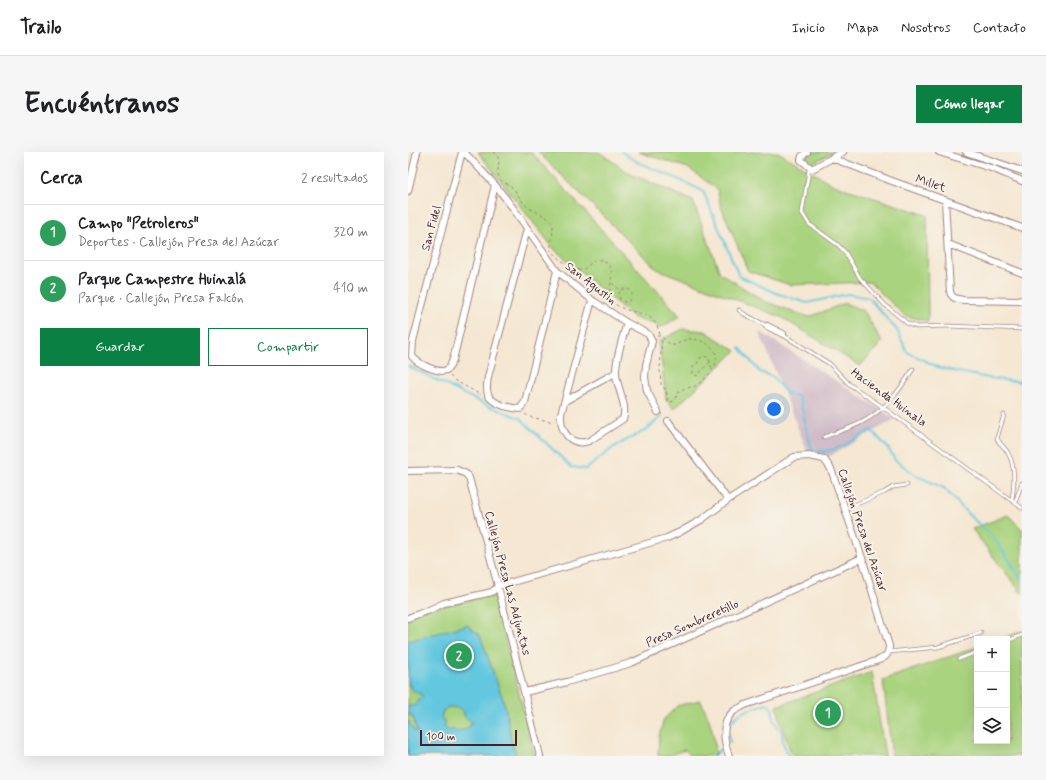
<!DOCTYPE html>
<html lang="es">
<head>
<meta charset="utf-8">
<style>
  body { margin:0; font-family:Mynerve,sans-serif; background:#f6f6f6; color:#202124 }
  .controls { position:absolute; right:12px; bottom:12px; display:grid; overflow:hidden; border-radius:0px; box-shadow:0 4px 16px #0002 }
  .controls button { width:36px; height:36px; display:grid; place-items:center; padding:0; border:0; border-bottom:1px solid #e0e0e0; background:#fff; color:#202124; font:20px sans-serif }
  .scale { position:absolute; left:12px; bottom:10px; width:97px; box-sizing:border-box; padding-left:4px; border:2px solid #4a1f2b; border-top:0; font-size:11px; line-height:14px; white-space:nowrap; color:#4a1f2b; -webkit-text-stroke:3px #f7f3e8; paint-order:stroke }
  .you { position:absolute; left:366px; top:257px; width:14px; height:14px; margin:-10px; border:3px solid #fff; border-radius:50%; background:#1a73e8; box-shadow:0 0 0 6px #1a73e833 }
  .badge { display:grid; place-items:center; width:26px; height:26px; border-radius:50%; background:#0b8043; color:#fff; font-size:13px; font-weight:700 }
  .pin { position:absolute; translate:-50% -50%; border:2px solid #fff; box-shadow:0 1px 4px #0006 }
  .list { margin:0; padding:0; list-style:none }
  h2 { display:flex; justify-content:space-between; align-items:center; height:52px; margin:0; padding:0 16px; font-size:17px }
  h2 small { font-size:13px; font-weight:400; color:#757577 }
  .list li { display:grid; grid-template-columns:26px 1fr auto; gap:12px; align-items:center; box-sizing:border-box; height:56px; padding:0 16px; border-top:1px solid #e0e0e0 }
  .list b { display:block; font-size:15px; white-space:nowrap }
  .list p { margin:0; font-size:13px; white-space:nowrap; color:#757577 }
  .list em { font-size:13px; font-style:normal; color:#757577 }
  .actions { display:flex; gap:8px; padding:12px 16px }
  .actions a { flex:1; padding:9px 0; border:1px solid #0b8043; border-radius:0px; text-align:center; font-size:14px; color:#0b8043 }
  .actions .main { background:#0b8043; color:#fff }
  .icon { flex:none; width:22px; height:22px; fill:none; stroke:currentColor; stroke-width:2; stroke-linecap:round; stroke-linejoin:round }
  .map { position:relative; flex:none; width:614px; height:604px; overflow:hidden; border-radius:0px }
  header { display:flex; align-items:center; gap:24px; box-sizing:border-box; height:56px; padding:0 20px; background:#fff; border-bottom:1px solid #e0e0e0 }
  header strong { font-size:19px }
  nav { display:flex; gap:22px; margin-inline-start:auto; font-size:14px }
  .intro { display:flex; align-items:center; justify-content:space-between; box-sizing:border-box; height:96px; padding:0 24px }
  h1 { margin:0; font-size:28px }
  .button { padding:10px 18px; border-radius:0px; background:#0b8043; color:#fff; font-size:14px; font-weight:700 }
  main { display:flex; gap:24px; padding:0 24px }
  aside { flex:1; background:#fff; border-radius:0px; box-shadow:0 4px 16px #0002 }
  .map>svg:first-child { display:block }
  .industrial { fill:#d1bdc9 }
  .green { fill:#a9d37e; stroke:#7a7954 }
  .water { fill:#62c7df; stroke:#567385; fill-rule:evenodd }
  .lines { fill:none; stroke-linecap:round; stroke-linejoin:round }
  .stream { stroke:#62c7df; stroke-width:2 }
  .lane-casing { stroke:#a0837e; stroke-width:4.5 }
  .street-casing { stroke:#a0837e; stroke-width:8 }
  .path { stroke:#a0837e; stroke-width:1; stroke-dasharray:3 3; stroke-linecap:butt }
  .lane { stroke:#fff; stroke-width:3 }
  .street { stroke:#fff; stroke-width:6 }
  .labels { text-anchor:middle; stroke-width:4; stroke-linejoin:round; paint-order:stroke }
  .street-label { font-size:12px; fill:#4a1f2b; stroke:#f7f3e8 }
</style>
</head>
<body>
<header>
<strong>Trailo</strong>
<nav><a>Inicio</a><a>Mapa</a><a>Nosotros</a><a>Contacto</a></nav>
</header>
<div class="intro"><h1>Encuéntranos</h1><a class="button">Cómo llegar</a></div>
<main>
<aside>
<h2>Cerca<small>2 resultados</small></h2>
<ul class="list">
<li><span class="badge" style="background:#2e9e5b">1</span><div><b>Campo &quot;Petroleros&quot;</b><p>Deportes · Callejón Presa del Azúcar</p></div><em>320 m</em></li>
<li><span class="badge" style="background:#2e9e5b">2</span><div><b>Parque Campestre Huinalá</b><p>Parque · Callejón Presa Falcón</p></div><em>410 m</em></li>
</ul>
<div class="actions"><a class="main">Guardar</a><a>Compartir</a></div>
</aside>
<div class="map">
<svg width="614" height="604" viewBox="0 0 614 604">
  <rect width="100%" height="100%" fill="#f7f3e8"/>
  <filter id="ink" filterUnits="userSpaceOnUse"><feTurbulence type="fractalNoise" baseFrequency=".025" numOctaves="2"/><feDisplacementMap in="SourceGraphic" scale="8" xChannelSelector="R" yChannelSelector="G"/><feConvolveMatrix kernelMatrix="1 2 1 2 8 2 1 2 1" color-interpolation-filters="sRGB"/></filter>
  <filter id="wash" filterUnits="userSpaceOnUse"><feTurbulence type="fractalNoise" baseFrequency=".012" numOctaves="4" result="noise"/><feDisplacementMap in="SourceGraphic" scale="16" xChannelSelector="R" yChannelSelector="G"/><feGaussianBlur stdDeviation="0.9" result="paint"/><feColorMatrix in="noise" values="0 0 0 0 0 0 0 0 0 0 0 0 0 0 0 0 0 1.4 0 .05"/><feComposite in="paint" operator="in"/></filter>
  <g filter="url(#wash)">
    <rect width="100%" height="100%" fill="#f5e7d2"/>
    <path class="industrial" d="M351,179L487,267L420,305L400,301Z"/>
    <path class="green" d="M70,0H123L272,164L254,175L226,166L146,97Z
      M130,0H191L221,21L285,49L312,121L356,149L401,165L437,151L456,159L474,190L452,214L373,165L249,117Z
      M230,0H370L426,33L519,63L520,169L497,164L462,130L382,133L340,119L312,52L309,37L280,16Z
      M406,0H426L402,12L397,8L398,5Z
      M275,177L297,179L328,199L266,257L258,247L251,189Z
      M600,363L614,377V442L564,377Z
      M86,443L127,604H0V461Z
      M614,479V604H484L475,528L569,495V589H599V487H592Z
      M464,520L477,604H384L372,568L369,554Z
      M292,548C302,564 306,583 308,602L305,604H283L277,598L267,601L263,604H250L251,584L256,567L269,554Z"/>
    <path class="water" d="M59,473L72,483L97,553L104,592L109,604H0V568L6,579L9,580L5,565L0,562V554H6L15,544L4,538L1,532L0,533V489ZM42,555L51,556L55,560L57,565L64,570L60,576L48,580L45,577L41,579L37,576L36,568L33,567L35,559Z"/>
    <g class="lines">
      <path class="stream" d="M214,0L229,10L265,25L295,39L331,124L368,141L399,151L440,142L461,146L489,178L499,200L532,216L580,226L614,230
        M332,196L352,220L365,225L379,242L390,244L396,263L397,273L404,298C427,304 444,287 463,278L480,296L487,308L509,324L536,336L560,362L586,386L614,428
        M0,214L78,253L112,266L163,315L178,317L206,295L238,278L254,264
        M322,591C321,586 320,582 320,577C323,561 346,555 360,552L364,557L366,569L374,580L375,591L381,604
        M305,604L308,602L315,595"/>
    </g>
  </g>
  <g filter="url(#ink)">
    <g class="lines">
      <defs>
        <path id="lane" d="M401,18L394,61L401,72L430,93L437,100L452,126L476,152L500,172L509,175L540,174L614,177
          M331,158L336,162L359,174
          M375,183L422,212L441,232L476,256L614,356
          M596,263L589,286C591,292 597,295 600,301C608,315 606,333 604,348
          M416,285C429,280 444,276 456,269C478,257 492,238 505,217
          M608,351L607,350L614,331
          M437,357L477,340L485,335L499,333
          M599,489L614,483
          M481,500L530,495L573,481
          M551,507L569,500"/>
        <path id="street" d="M54,0L5,189L4,204C8,211 31,222 38,218C42,217 43,211 45,208L87,33
          M56,0L87,33L105,56L149,119L184,148L219,171L240,182L244,189L238,213L237,225L239,239L250,260
          M399,0L394,4L393,8L404,17L435,0
          M531,0L586,17L614,29
          M558,0L614,19
          M424,6L484,29L614,76
          M0,39L9,0
          M537,48L542,140C544,147 550,147 556,148L610,149L614,148
          M119,77L80,225C77,242 79,248 96,254C102,255 106,257 112,257L117,250L149,119
          M540,92L614,121
          M184,148L153,262C152,279 162,295 181,289L215,267C220,253 209,237 208,222C207,209 215,184 219,171
          M359,174L375,182
          M157,249L207,221
          M260,269L320,348
          M0,319L49,318L58,322L61,326L90,434L132,604
          M0,466L21,458L36,451L84,440L90,434L259,386L272,380L293,368L320,348L386,305L401,304L416,307L423,317L454,406L481,494C481,502 478,505 471,508L337,553C334,555 329,557 326,559C312,570 316,590 321,604
          M117,540L159,530L223,511L454,406"/>
      </defs>
      <use href="#lane" class="lane-casing"/>
      <use href="#street" class="street-casing"/>
      <path class="path" d="M85,0C97,7 85,19 93,28C95,31 100,32 103,34C110,41 113,50 121,56C127,60 141,64 144,71C147,79 142,90 143,99
        M145,101C149,106 167,119 174,118C181,115 186,104 195,109C214,117 194,140 205,150C221,166 247,153 252,184
        M204,131L211,137C217,138 223,134 224,143L221,149L217,150L212,148L211,141L214,137
        M249,184H252C255,186 260,191 264,193C271,194 274,187 281,187C293,186 311,195 308,209C306,219 296,229 287,234C282,236 277,236 272,238L266,249L263,250L260,249L258,238L253,233L252,218L254,186
        M302,210L289,224L285,222V214L289,212L292,206L296,204L301,206L304,218
        M42,224L46,228L73,243
        M117,262L122,265L146,270
        M309,604L313,602"/>
      <use href="#lane" class="lane"/>
      <use href="#street" class="street"/>
    </g>
  </g>
  <g class="labels">
    <g class="street-label">
      <text transform="translate(523 31) rotate(19)" y="4">Millet</text>
      <text transform="translate(23 76) rotate(-75)" y="4">San Fidel</text>
      <text transform="translate(183 131) rotate(38)" y="4">San Agustín</text>
      <text transform="translate(481 245) rotate(36)" y="4">Hacienda Huinala</text>
      <text transform="translate(455 378) rotate(71)" y="4">Callejón Presa del Azúcar</text>
      <text transform="translate(100 431) rotate(75)" y="4">Callejón Presa Las Adjuntas</text>
      <text transform="translate(284 471) rotate(-24)" y="4">Presa Sombreretillo</text>
    </g>
  </g>
</svg>
<div class="controls">
<button>+</button>
<button>−</button>
<button><svg class="icon" aria-label="layers" viewBox="0 0 24 24"><path d="M12 4l9 5-9 5-9-5zM3 14l9 5 9-5"/></svg></button>
</div>
<div class="scale">100 m</div>
<div class="you"></div>
<div class="pin badge" style="left:420px;top:561px;background:#2e9e5b">1</div>
<div class="pin badge" style="left:51px;top:504px;background:#2e9e5b">2</div>
</div>
</main>
</body>
</html>
